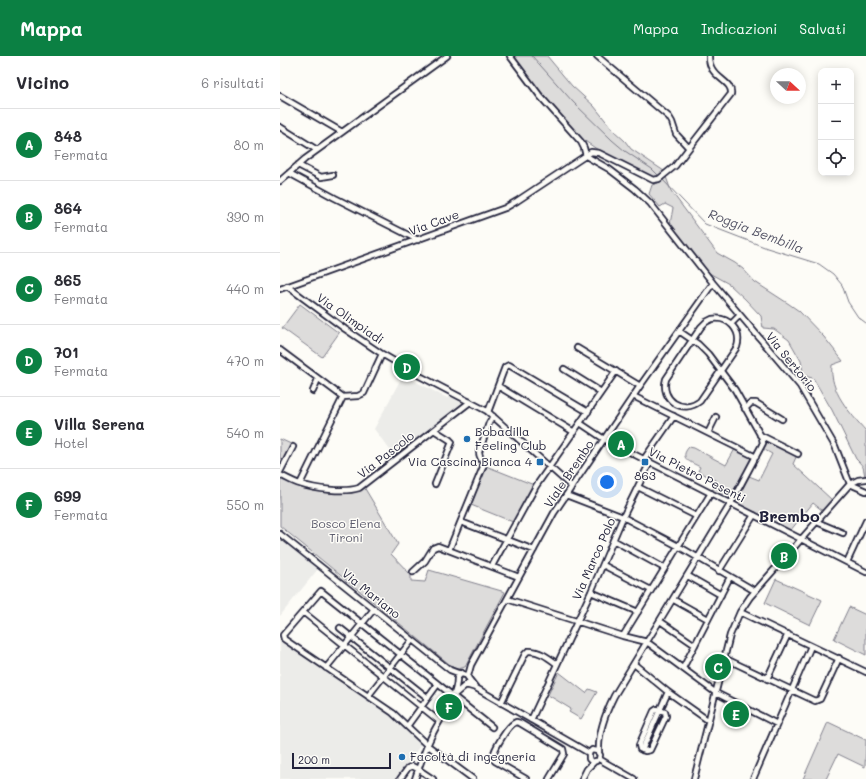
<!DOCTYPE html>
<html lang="it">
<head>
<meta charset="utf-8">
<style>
  body { margin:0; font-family:Mali,sans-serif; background:#f7f7f7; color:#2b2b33 }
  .controls { position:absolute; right:12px; top:12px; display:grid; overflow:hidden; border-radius:8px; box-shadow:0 2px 10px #0003 }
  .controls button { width:36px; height:36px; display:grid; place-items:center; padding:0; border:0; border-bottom:1px solid #e1e1e2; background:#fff; color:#2b2b33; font:20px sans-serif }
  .compass { position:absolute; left:490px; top:12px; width:36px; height:36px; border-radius:50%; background:#fff; box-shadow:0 2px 10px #0003; rotate:111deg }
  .scale { position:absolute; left:12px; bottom:10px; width:99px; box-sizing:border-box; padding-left:4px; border:2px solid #22223b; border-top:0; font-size:11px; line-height:14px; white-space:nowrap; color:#22223b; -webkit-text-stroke:3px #fdfcf7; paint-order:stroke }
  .you { position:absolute; left:327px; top:426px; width:14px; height:14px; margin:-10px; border:3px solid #fff; border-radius:50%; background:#1a73e8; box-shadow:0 0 0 6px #1a73e833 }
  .badge { display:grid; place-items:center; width:26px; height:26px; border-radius:50%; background:#0b8043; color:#fff; font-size:13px; font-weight:700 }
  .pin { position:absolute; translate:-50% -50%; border:2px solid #fff; box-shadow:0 1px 4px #0006 }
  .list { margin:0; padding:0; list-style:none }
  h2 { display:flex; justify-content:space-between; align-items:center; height:52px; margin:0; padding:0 16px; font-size:17px }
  h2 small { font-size:13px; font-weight:400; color:#7c7c81 }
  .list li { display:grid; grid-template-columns:26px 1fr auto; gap:12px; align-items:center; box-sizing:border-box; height:72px; padding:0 16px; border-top:1px solid #e1e1e2 }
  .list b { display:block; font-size:15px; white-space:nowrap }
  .list p { margin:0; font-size:13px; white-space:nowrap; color:#7c7c81 }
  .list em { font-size:13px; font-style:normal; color:#7c7c81 }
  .icon { flex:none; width:22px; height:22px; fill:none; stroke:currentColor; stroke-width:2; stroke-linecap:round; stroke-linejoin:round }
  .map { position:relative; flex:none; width:586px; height:723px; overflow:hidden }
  header { display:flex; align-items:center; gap:24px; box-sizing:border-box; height:56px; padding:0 20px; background:#0b8043; color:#fff }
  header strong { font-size:19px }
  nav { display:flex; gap:22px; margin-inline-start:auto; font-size:14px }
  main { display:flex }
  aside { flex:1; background:#fff }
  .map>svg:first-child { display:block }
  .built { fill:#ecece9 }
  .green { fill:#dddcdb; stroke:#807f8b }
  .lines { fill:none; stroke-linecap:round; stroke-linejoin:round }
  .stream { stroke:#787885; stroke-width:1 }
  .minor-casing { stroke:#22223b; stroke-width:8 }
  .minor { stroke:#fdfcf7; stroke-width:4.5 }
  .poi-dot { fill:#1f6fb2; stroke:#fdfcf7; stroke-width:1.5 }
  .labels { text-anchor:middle; stroke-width:3; stroke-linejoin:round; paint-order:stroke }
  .street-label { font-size:12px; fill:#22223b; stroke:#fdfcf7 }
  .poi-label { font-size:12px; fill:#22223b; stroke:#fdfcf7; text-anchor:start }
  .park-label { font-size:12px; fill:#5a5a6b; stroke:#fdfcf7 }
  .water-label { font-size:13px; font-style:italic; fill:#545466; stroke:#fdfcf7 }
  .district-label { font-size:16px; font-weight:bold; fill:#22223b; stroke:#fdfcf7 }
</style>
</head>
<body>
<header>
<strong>Mappa</strong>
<nav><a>Mappa</a><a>Indicazioni</a><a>Salvati</a></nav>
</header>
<main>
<aside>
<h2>Vicino<small>6 risultati</small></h2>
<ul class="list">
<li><span class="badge">A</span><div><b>848</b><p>Fermata</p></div><em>80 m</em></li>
<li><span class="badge">B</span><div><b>864</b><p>Fermata</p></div><em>390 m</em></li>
<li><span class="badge">C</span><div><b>865</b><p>Fermata</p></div><em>440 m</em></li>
<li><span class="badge">D</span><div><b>701</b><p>Fermata</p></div><em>470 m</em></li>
<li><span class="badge">E</span><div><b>Villa Serena</b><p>Hotel</p></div><em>540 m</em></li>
<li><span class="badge">F</span><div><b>699</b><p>Fermata</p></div><em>550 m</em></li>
</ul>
</aside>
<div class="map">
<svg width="586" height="723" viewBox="0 0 586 723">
  <rect width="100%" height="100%" fill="#fdfcf7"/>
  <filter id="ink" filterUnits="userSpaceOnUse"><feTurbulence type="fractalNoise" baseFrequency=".025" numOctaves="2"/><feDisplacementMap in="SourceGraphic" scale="8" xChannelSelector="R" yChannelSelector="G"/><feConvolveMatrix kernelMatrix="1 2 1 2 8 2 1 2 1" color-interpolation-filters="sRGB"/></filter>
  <g filter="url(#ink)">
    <path class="built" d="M123,319L167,342L170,340L182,347L181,351L171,360L167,359L148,374V378L116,402L94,373Z
      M0,482L38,513L0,560Z
      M0,582L107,654L140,686V690L116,723H0Z"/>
    <path class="green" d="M234,0H267L292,30L314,50L333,74L345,85L351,93L384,115L391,135L437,197L455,207L463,213L475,226L509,248L519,255L544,281L563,305L552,309C549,335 570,357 586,375V424C582,410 586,413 576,403L552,354L533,322L528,321L523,316L521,305L509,284L494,273L483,272L481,260L465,243L449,228L429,217L418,206L390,168L393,152L385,148L380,151L369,138L372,129L378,127L367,118L321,96L299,81L262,40Z
      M20,248L59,277L42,301L2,272Z
      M0,383L11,388L0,411Z
      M488,384L517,399L513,408L552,444L543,455L533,447L510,475L455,446L469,420L479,424L492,398L483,393Z
      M409,391L414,392L446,409L455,393L473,402L451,445L432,435L437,425L418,415L420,411C411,406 398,403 409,391Z
      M206,410L254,429L233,466L191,449Z
      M0,421L24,433L60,436L84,431L118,488L111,498L131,519V525L145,526L149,514L225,536L185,611L178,613L174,612L0,470Z
      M496,523L542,544L530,569L485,547Z
      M569,551L586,559V599L554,583Z
      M279,616L306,637L309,633L317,636L301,663L289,656L291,653L268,639Z
      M548,666L586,684L585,711L558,698L546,723H523Z"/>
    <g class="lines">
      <path class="stream" d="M252,0L293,46L332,84L345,95L372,113L379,120
        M381,122L425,168L487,192L539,208L553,218L562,229L568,246L578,261L586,267"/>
      <defs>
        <path id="minor" d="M230,0L260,40L301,86L304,92L306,100
          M317,0L389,61L392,66L396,78L409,92
          M0,40L62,76
          M0,71L37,94
          M306,100L329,113L355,133L370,147L433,227L520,330L555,390L570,428
          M18,109L41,121L53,119
          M9,117L55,142L138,184
          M0,125L25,103L167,0
          M7,230L65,273L102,298L138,319L207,355L292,431
          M0,233L225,152L237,145L311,96L319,97L373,124L379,123L395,110L451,38C453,24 428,22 429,0
          M432,263C449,260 462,275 457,291L420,345C403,359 380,344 386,323L421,271L426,266Z
          M451,268L460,259
          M297,292L360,330
          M0,294L63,341
          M284,313L321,336
          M218,330L294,376
          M33,335L38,323
          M353,340L476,401
          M465,353L471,347H476L502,363
          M208,356L225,311L229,309L308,356
          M300,367L324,383L586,516
          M154,374L170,384L172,386L155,428
          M428,377L436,361
          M480,379L518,398
          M364,403L394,360
          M0,416L13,391
          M0,419C7,422 13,426 20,428C35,433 64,437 79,432L190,346
          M20,428L63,341L78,340L84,337L102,298
          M570,428L586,435
          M358,431L416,460
          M286,439L343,461L398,490L475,535
          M181,466L254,494
          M537,466L563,477
          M0,478L170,614L178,617L186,619L196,632
          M333,484L384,512
          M169,494L203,411C204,405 199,402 199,396L209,367L213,360
          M567,506L586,465
          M323,509L371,534
          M212,510L256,430L336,315
          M439,515L474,459
          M133,516L145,505L153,492L158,490L239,521
          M408,520L441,539
          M311,536L358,556
          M227,543L343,580L367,586L436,637L497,668
          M394,544L428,563
          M23,556L159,665
          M460,556L586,616
          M380,565L415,589
          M60,572L148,642
          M343,580L431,437
          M444,602L535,645L540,643L559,602
          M354,608L388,636L429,665
          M46,612L94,553
          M403,612L450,521
          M188,620L191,609L274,457L360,330L433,227
          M487,623L508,578
          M186,629L196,632L309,697
          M174,639L188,627
          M88,640L132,584
          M221,647L245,598L248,595C259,594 269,602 277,608
          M377,653L385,656L386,660L370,694L365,695L360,693L359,689L374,655Z
          M251,664L311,536L343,461L370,406
          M128,669L158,628
          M362,694L388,636
          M319,696C318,678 326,656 334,640L451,447L483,387L482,382L455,334L428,298L418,288L399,275
          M309,697L312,694L317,695L320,699L319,703
          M309,697V703L312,706L316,705
          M319,703L354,723
          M120,723L128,712L132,710L138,713L153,723
          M135,723C140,708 145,693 152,679C161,660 177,643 177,622L182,617
          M193,723L147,689L113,657L4,583L3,579L41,535L212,671
          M246,723L215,705L213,701C214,693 228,669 236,666L240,667L283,693L284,698L269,723
          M302,723L307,713L314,706
          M414,723L450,579L460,556L470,541L570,428L578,424L586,423
          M473,723L531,590"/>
      </defs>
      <use href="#minor" class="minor-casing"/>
      <use href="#minor" class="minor"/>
    </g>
  </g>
  <g class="poi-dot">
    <circle cx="187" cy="383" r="4"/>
    <rect x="256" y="402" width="8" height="8" rx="2"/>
    <rect x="361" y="402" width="8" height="8" rx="2"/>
    <circle cx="122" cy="701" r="4"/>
  </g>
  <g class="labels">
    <g class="street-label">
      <text transform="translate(154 167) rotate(-20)" y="4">Via Cave</text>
      <text transform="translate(70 263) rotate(35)" y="4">Via Olimpiadi</text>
      <text transform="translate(511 306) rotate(51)" y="4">Via Sertorio</text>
      <text transform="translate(106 399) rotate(-38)" y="4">Via Pascolo</text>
      <text transform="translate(289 418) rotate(-56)" y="4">Viale Brembo</text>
      <text transform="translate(417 419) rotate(27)" y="4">Via Pietro Pesenti</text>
      <text transform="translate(314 503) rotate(-66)" y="4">Via Marco Polo</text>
      <text transform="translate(91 538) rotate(39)" y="4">Via Mariano</text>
    </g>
    <g class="poi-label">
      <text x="195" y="380">Bobadilla<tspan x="195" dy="14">Feeling Club</tspan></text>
      <text x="252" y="410" text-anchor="end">Via Cascina Bianca 4</text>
      <text x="365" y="424" text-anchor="middle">863</text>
      <text x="130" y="705">Facoltà di ingegneria</text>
    </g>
    <g class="park-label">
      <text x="66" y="472">Bosco Elena<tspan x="66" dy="14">Tironi</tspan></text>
    </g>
    <g class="water-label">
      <text transform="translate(476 175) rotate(21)" y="5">Roggia Bembilla</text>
    </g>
    <g class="district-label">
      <text x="509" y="466">Brembo</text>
    </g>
  </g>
</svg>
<div class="controls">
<button>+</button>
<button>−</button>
<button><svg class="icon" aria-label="locate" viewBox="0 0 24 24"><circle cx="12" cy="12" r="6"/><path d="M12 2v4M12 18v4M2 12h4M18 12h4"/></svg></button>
</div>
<svg class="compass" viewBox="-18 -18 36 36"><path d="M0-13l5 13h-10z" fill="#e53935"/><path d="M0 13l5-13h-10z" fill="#7c7c81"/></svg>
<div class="scale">200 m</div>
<div class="you"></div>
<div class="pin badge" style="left:341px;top:388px">A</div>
<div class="pin badge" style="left:504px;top:500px">B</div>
<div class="pin badge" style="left:438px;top:611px">C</div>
<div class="pin badge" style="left:127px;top:311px">D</div>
<div class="pin badge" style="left:456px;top:658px">E</div>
<div class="pin badge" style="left:169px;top:651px">F</div>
</div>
</main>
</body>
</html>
